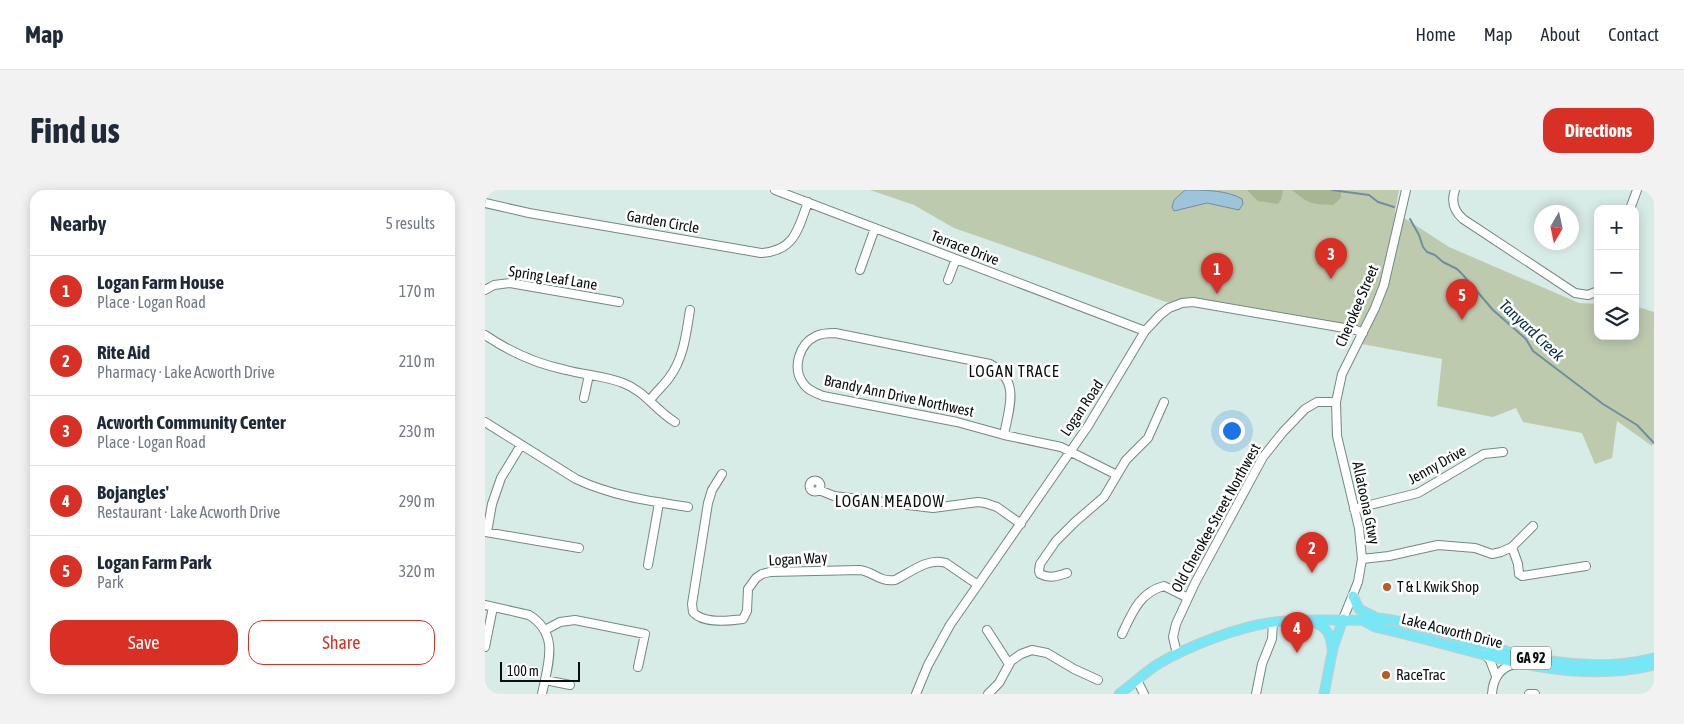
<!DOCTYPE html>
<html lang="en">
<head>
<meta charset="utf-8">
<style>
  body { margin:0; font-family:"Asap Condensed",sans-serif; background:#f2f2f3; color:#1f2937 }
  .controls { position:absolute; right:15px; top:15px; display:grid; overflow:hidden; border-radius:10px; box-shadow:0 2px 12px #0003 }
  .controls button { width:45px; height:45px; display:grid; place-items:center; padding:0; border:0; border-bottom:1px solid #e0e1e3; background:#fff; color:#1f2937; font:25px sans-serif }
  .compass { position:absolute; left:1049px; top:15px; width:45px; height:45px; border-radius:50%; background:#fff; box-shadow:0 2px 12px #0003; rotate:189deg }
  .scale { position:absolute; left:15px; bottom:12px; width:80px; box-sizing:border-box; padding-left:5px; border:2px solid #080f0e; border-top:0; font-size:14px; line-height:18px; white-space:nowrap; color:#080f0e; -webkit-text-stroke:4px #fff; paint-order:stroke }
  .you { position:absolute; left:746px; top:240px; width:18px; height:18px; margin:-12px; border:4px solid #fff; border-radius:50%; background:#1a73e8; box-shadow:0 0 0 8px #1a73e833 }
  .badge { display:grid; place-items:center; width:32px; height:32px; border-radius:50%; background:#d93025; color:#fff; font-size:16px; font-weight:700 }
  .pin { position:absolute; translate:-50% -41px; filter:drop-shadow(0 1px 2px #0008) }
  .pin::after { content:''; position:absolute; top:26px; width:18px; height:15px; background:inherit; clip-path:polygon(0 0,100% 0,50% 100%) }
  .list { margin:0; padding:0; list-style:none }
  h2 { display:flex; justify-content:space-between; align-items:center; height:65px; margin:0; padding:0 20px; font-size:21px }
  h2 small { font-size:16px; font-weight:400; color:#747a83 }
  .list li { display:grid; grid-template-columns:32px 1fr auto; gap:15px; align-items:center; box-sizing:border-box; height:70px; padding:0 20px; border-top:1px solid #e0e1e3 }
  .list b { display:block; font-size:19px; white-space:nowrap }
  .list p { margin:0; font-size:16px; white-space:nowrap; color:#747a83 }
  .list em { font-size:16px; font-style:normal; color:#747a83 }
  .actions { display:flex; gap:10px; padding:15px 20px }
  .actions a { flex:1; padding:11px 0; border:1px solid #d93025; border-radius:15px; text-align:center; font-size:18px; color:#d93025 }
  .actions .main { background:#d93025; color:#fff }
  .icon { flex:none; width:28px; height:28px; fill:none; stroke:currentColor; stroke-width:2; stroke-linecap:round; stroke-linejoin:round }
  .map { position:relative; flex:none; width:1169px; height:504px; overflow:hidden; border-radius:15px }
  header { display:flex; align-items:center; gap:30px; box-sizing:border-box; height:70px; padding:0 25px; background:#fff; border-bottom:1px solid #e0e1e3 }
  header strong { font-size:24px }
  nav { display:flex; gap:28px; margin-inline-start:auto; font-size:18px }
  .intro { display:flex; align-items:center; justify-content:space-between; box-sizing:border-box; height:120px; padding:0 30px }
  h1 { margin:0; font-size:35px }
  .button { padding:12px 22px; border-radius:15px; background:#d93025; color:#fff; font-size:18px; font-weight:700 }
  main { display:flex; gap:30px; padding:0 30px }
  aside { flex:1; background:#fff; border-radius:15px; box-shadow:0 2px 12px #0003 }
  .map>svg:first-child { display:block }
  .green { fill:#bdcaae }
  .forest { fill:#a6b692 }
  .water { fill:#9ec4dc; stroke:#718e9e }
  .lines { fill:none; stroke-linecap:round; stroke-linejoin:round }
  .stream { stroke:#718e9e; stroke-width:2 }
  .minor-casing { stroke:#758884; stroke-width:10 }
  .major-casing { stroke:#c9caca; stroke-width:11 }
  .minor { stroke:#fff; stroke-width:8 }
  .major { stroke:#77e7f5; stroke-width:9 }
  .poi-dot { fill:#bd5a21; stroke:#fff; stroke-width:2 }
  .labels { text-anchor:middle; stroke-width:5; stroke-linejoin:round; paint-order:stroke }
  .shield { fill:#fff; stroke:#525756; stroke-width:1 }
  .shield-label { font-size:14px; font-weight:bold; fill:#080f0e }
  .street-label { font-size:15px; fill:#080f0e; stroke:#fff }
  .poi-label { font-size:15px; fill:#080f0e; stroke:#fff; text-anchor:start }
  .water-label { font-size:16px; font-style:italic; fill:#00314a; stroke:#fff }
  .neighbourhood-label { font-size:16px; letter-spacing:1px; fill:#080f0e; stroke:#fff }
</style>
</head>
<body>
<header>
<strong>Map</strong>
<nav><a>Home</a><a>Map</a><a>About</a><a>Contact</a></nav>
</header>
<div class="intro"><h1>Find us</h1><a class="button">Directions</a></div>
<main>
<aside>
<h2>Nearby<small>5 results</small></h2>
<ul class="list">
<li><span class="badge">1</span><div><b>Logan Farm House</b><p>Place · Logan Road</p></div><em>170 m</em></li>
<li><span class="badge">2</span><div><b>Rite Aid</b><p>Pharmacy · Lake Acworth Drive</p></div><em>210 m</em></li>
<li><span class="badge">3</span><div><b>Acworth Community Center</b><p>Place · Logan Road</p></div><em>230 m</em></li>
<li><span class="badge">4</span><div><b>Bojangles'</b><p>Restaurant · Lake Acworth Drive</p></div><em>290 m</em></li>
<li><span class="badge">5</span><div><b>Logan Farm Park</b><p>Park</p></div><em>320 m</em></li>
</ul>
<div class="actions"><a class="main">Save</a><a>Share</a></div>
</aside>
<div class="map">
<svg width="1169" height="504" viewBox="0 0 1169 504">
  <rect width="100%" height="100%" fill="#d7ebe7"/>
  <path class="green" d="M385,0H914L910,22L964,57L1094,113L1113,114V146H1150V116L1169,122V252L1167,256L1132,231L1127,268L1110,274L1097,243L1038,232L1031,218L1008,227L952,216L957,169L877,154L885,138L764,117L681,112L469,38L429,15Z"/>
  <path class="forest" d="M762,0H798L796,10L793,14L773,11Z
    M807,0H856V8L848,15C826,14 824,14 807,0Z"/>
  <path class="water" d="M700,0C719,0 742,0 757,9L758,14L754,20L722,13L689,21L687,17L689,10Z"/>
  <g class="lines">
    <path class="stream" d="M847,0L884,5L893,12L909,17
      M925,29L934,45L938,57L942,62L950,65L958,72L972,79L978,85L1008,120L1041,149L1048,161L1118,214L1152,235L1169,253"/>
    <defs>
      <path id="minor" d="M290,0L660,141
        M970,0C966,11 969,21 978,29L1090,103L1103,105L1113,101
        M0,13L44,23L276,63C310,61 313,39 323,12
        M1145,19L1152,0
        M375,80L390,38
        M463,90L471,69
        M0,100L9,95L25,93L134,112
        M0,145C25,162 52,174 81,180C100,185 120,186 138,193C160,201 171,221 190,232
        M99,208L104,185
        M165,210C171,202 178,196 184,188C199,168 201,144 205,120
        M0,232L91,289C127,306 164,311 203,317
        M519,245C524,217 536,191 505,174L350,143C344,143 337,143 331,146C314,154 307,178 318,193C322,200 331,203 338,206L472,232L519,245L576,257L632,285
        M237,284L227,300L223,313L207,414L208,422C218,434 244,431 258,429L262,421L263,399L271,388L277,384L285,382L375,380C389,382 394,392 410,390C426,382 444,367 461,373L493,395
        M324.5 296a5.5 5.5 0 1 1 11 0a5.5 5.5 0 1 1-11 0Z
        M334,300L349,306L448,318L493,312L500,313L512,317L536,334
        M869,319L933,303L999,264L1018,262
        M0,342L94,358
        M2,342L7,314L16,288L36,255
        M1027,357L1033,374L1034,384L1037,386L1101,376
        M877,369L904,366L953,355L990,358L1007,364L1016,362L1027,357L1048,336
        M163,375L174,313
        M582,383C573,386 565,389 555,384L554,381L555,374L571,351L590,332L619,307L641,270L663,248L679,212
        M0,415L44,425C75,444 63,474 57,504
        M858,429L873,392L877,369L874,338L852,246L851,212L857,184L890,118L899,95L921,0
        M60,440L75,432L90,430L160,444L153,477
        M502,440L524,474
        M637,444C647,423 655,402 679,396L703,408
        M0,457L8,417
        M692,464L688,447L691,434L710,393L778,267L798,242L820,219L832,212H851
        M999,464L1005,470L1011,486
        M60,490L85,495
        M652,490L659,504
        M431,504L443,475L465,435L603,236L660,141L675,125L684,118L697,113L708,112L871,140L878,143
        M503,504L514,493L526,471L536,464L547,460L562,463L589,479L613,490
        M771,504L777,474L787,449L788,432
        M1007,504C1008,488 1016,475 1033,474
        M1044,504H1050"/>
      <path id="major" d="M868,406L874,419L892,428
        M877,430L890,437C981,456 1075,498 1169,475
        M827,432C841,436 846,444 847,458
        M634,504C647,495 659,483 673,474C703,456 755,436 790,432C819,428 848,431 877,430C882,430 886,428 891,428C904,428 920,433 932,436C1013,457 1084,489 1169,468
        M839,504L848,458L858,429"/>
    </defs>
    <use href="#minor" class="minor-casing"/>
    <use href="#major" class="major-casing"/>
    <use href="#minor" class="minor"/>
    <use href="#major" class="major"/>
  </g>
  <g class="poi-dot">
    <circle cx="902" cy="397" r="5"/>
    <circle cx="901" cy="485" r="5"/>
  </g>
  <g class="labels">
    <rect class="shield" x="1026" y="456.5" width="40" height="23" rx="4"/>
    <g class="shield-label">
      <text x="1046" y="473">GA 92</text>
    </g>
    <g class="street-label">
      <text transform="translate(178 32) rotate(10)" y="5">Garden Circle</text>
      <text transform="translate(480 58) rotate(21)" y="5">Terrace Drive</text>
      <text transform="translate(68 88) rotate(9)" y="5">Spring Leaf Lane</text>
      <text transform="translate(872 116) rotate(-67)" y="5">Cherokee Street</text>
      <text transform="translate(414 206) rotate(12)" y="5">Brandy Ann Drive Northwest</text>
      <text transform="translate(597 218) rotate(-56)" y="5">Logan Road</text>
      <text transform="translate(952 275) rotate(-29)" y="5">Jenny Drive</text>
      <text transform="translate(881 313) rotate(78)" y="5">Allatoona Gtwy</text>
      <text transform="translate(731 328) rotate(-61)" y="5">Old Cherokee Street Northwest</text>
      <text transform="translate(313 369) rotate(-3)" y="5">Logan Way</text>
      <text transform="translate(967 441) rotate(14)" y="5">Lake Acworth Drive</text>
    </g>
    <g class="poi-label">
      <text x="912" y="402">T &amp; L Kwik Shop</text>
      <text x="911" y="490">RaceTrac</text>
    </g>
    <g class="water-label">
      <text transform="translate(1047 140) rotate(43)" y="6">Tanyard Creek</text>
    </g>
    <g class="neighbourhood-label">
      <text x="529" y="187">LOGAN TRACE</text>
      <text x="405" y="317">LOGAN MEADOW</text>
    </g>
  </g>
</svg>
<div class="controls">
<button>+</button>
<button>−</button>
<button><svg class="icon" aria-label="layers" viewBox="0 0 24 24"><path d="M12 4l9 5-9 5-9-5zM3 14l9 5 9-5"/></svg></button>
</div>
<svg class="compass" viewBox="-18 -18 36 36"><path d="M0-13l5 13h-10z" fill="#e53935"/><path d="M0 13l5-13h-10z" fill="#747a83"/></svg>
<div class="scale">100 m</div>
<div class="you"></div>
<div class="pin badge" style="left:732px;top:104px">1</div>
<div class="pin badge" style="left:827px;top:383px">2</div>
<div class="pin badge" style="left:846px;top:89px">3</div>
<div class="pin badge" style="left:812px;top:463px">4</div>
<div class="pin badge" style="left:977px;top:130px">5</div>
</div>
</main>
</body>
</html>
